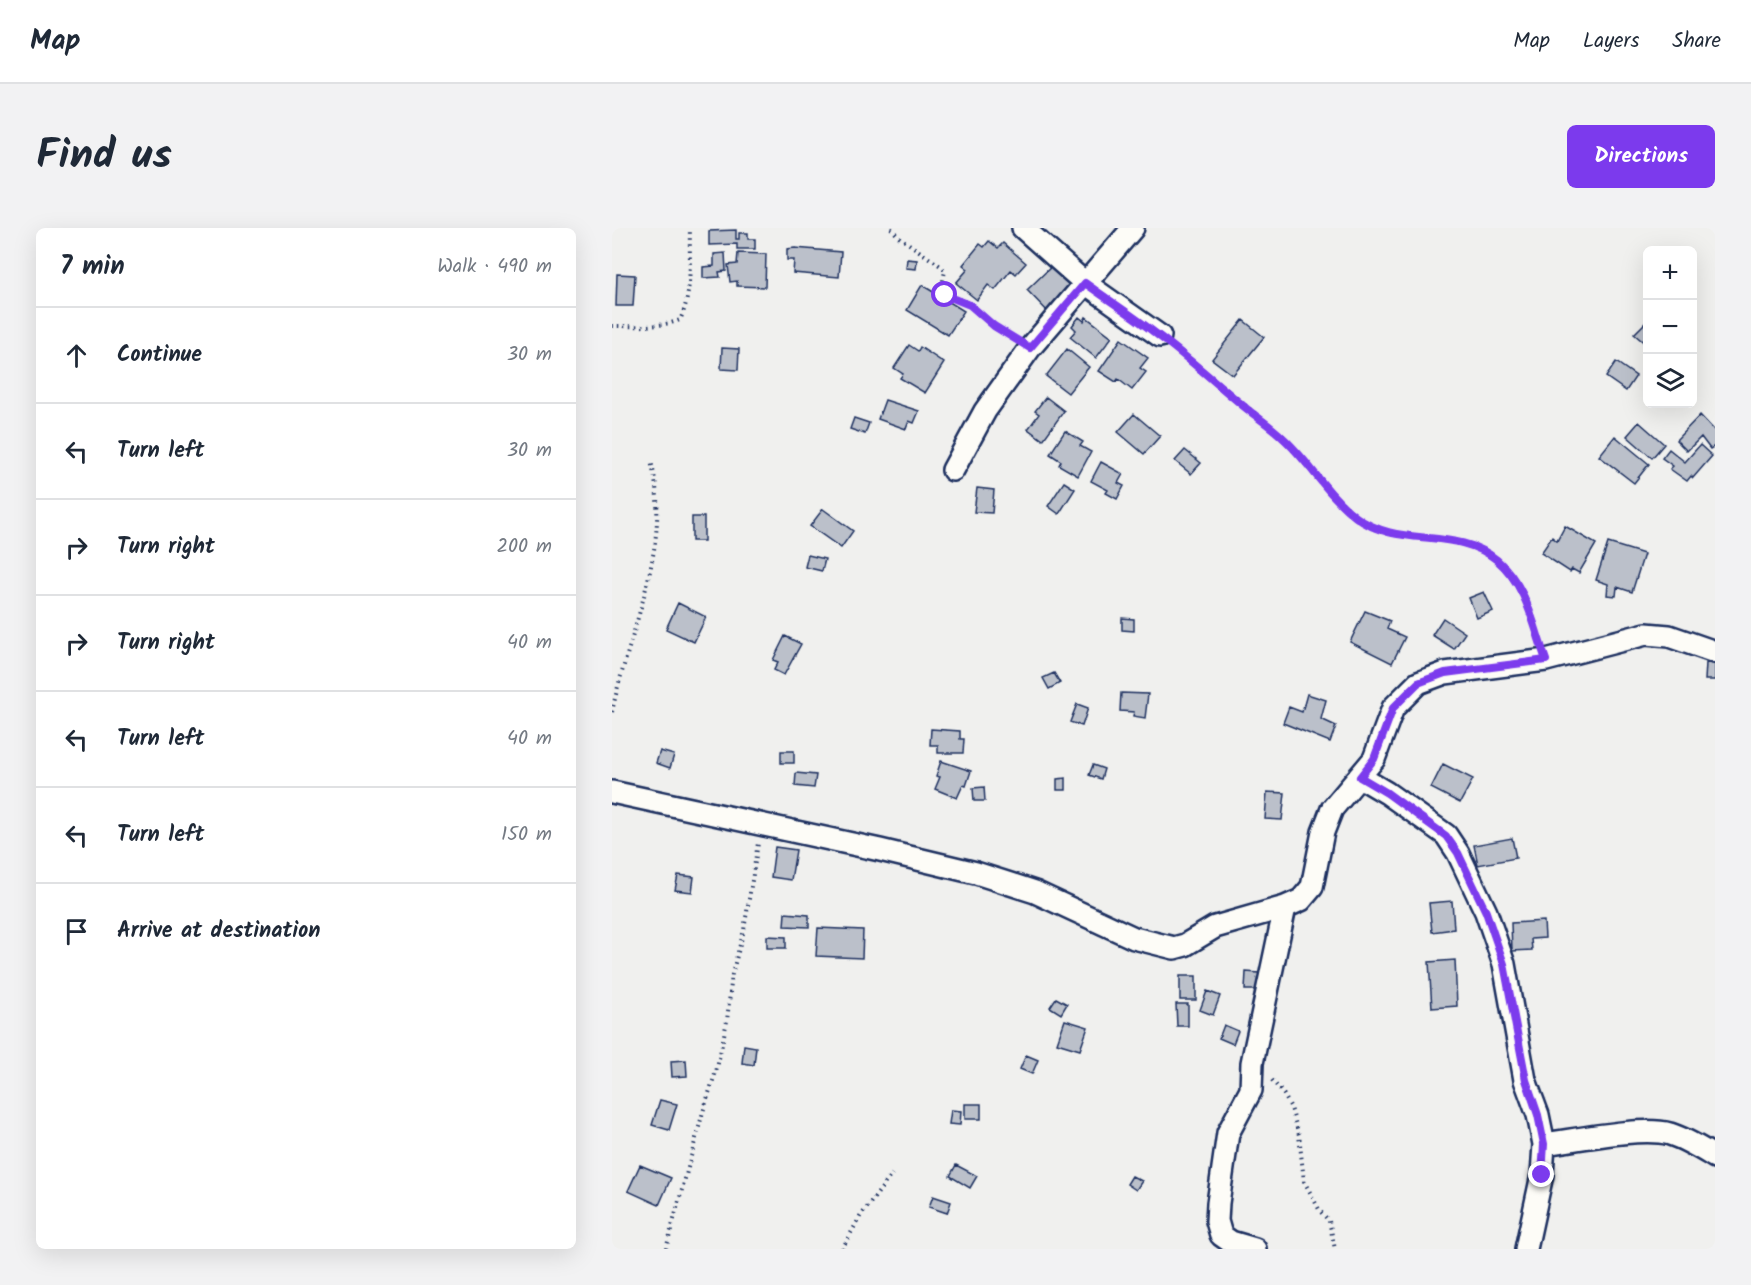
<!DOCTYPE html>
<html lang="en">
<head>
<meta charset="utf-8">
<style>
  body { margin:0; font-family:Kalam,sans-serif; background:#f2f2f3; color:#1f2937 }
  .controls { position:absolute; right:18px; top:18px; display:grid; overflow:hidden; border-radius:9px; box-shadow:0 6px 24px #0002 }
  .controls button { width:54px; height:54px; display:grid; place-items:center; padding:0; border:0; border-bottom:2px solid #e0e1e3; background:#fff; color:#1f2937; font:30px sans-serif }
  .stop { position:absolute; width:18px; height:18px; margin:-14px; border:4px solid #7c3aed; border-radius:50%; background:#fff }
  .stop.end { background:#7c3aed; border-color:#fff; box-shadow:0 2px 6px #0008 }
  .list { margin:0; padding:0; list-style:none }
  h2 { display:flex; justify-content:space-between; align-items:center; height:78px; margin:0; padding:0 24px; font-size:26px }
  h2 small { font-size:20px; font-weight:400; color:#747a83 }
  .list li { display:grid; grid-template-columns:39px 1fr auto; gap:18px; align-items:center; box-sizing:border-box; height:96px; padding:0 24px; border-top:2px solid #e0e1e3 }
  .list b { display:block; font-size:22px; white-space:nowrap }
  .list em { font-size:20px; font-style:normal; color:#747a83 }
  .icon { flex:none; width:33px; height:33px; fill:none; stroke:currentColor; stroke-width:2; stroke-linecap:round; stroke-linejoin:round }
  .map { position:relative; flex:none; width:1103px; height:1021px; overflow:hidden; border-radius:9px }
  header { display:flex; align-items:center; gap:36px; box-sizing:border-box; height:84px; padding:0 30px; background:#fff; border-bottom:2px solid #e0e1e3 }
  header strong { font-size:28px }
  nav { display:flex; gap:33px; margin-inline-start:auto; font-size:21px }
  .intro { display:flex; align-items:center; justify-content:space-between; box-sizing:border-box; height:144px; padding:0 36px }
  h1 { margin:0; font-size:42px }
  .button { padding:15px 27px; border-radius:9px; background:#7c3aed; color:#fff; font-size:21px; font-weight:700 }
  main { display:flex; gap:36px; padding:0 36px }
  aside { flex:1; background:#fff; border-radius:9px; box-shadow:0 6px 24px #0002 }
  .map>svg:first-child { display:block }
  .building { fill:#bbc0ca; stroke:#1b2f5e; stroke-width:1.5 }
  .lines { fill:none; stroke-linecap:round; stroke-linejoin:round }
  .minor-casing { stroke:#1b2f5e; stroke-width:26 }
  .path { stroke:#1b2f5e; stroke-width:4; stroke-dasharray:1.5 4.5; stroke-linecap:butt }
  .minor { stroke:#fdfcf7; stroke-width:21 }
  .route { stroke:#7c3aed; stroke-width:8 }
</style>
</head>
<body>
<header>
<strong>Map</strong>
<nav><a>Map</a><a>Layers</a><a>Share</a></nav>
</header>
<div class="intro"><h1>Find us</h1><a class="button">Directions</a></div>
<main>
<aside>
<h2>7 min<small>Walk · 490 m</small></h2>
<ul class="list">
<li><svg class="icon" aria-label="ahead" viewBox="0 0 24 24"><path d="M12 20V5M6 11l6-6 6 6"/></svg><div><b>Continue</b></div><em>30 m</em></li>
<li><svg class="icon" aria-label="left" viewBox="0 0 24 24"><path d="M17 20v-9H6M10 6l-5 5 5 5"/></svg><div><b>Turn left</b></div><em>30 m</em></li>
<li><svg class="icon" aria-label="right" viewBox="0 0 24 24"><path d="M7 20v-9h11M14 6l5 5-5 5"/></svg><div><b>Turn right</b></div><em>200 m</em></li>
<li><svg class="icon" aria-label="right" viewBox="0 0 24 24"><path d="M7 20v-9h11M14 6l5 5-5 5"/></svg><div><b>Turn right</b></div><em>40 m</em></li>
<li><svg class="icon" aria-label="left" viewBox="0 0 24 24"><path d="M17 20v-9H6M10 6l-5 5 5 5"/></svg><div><b>Turn left</b></div><em>40 m</em></li>
<li><svg class="icon" aria-label="left" viewBox="0 0 24 24"><path d="M17 20v-9H6M10 6l-5 5 5 5"/></svg><div><b>Turn left</b></div><em>150 m</em></li>
<li><svg class="icon" aria-label="arrive" viewBox="0 0 24 24"><path d="M6 21V4h12l-3 4 3 4H6"/></svg><div><b>Arrive at destination</b></div></li>
</ul>
</aside>
<div class="map">
<svg width="1103" height="1021" viewBox="0 0 1103 1021">
  <rect width="100%" height="100%" fill="#f0f0ee"/>
  <filter id="ink" filterUnits="userSpaceOnUse"><feTurbulence type="fractalNoise" baseFrequency=".0167" numOctaves="2"/><feDisplacementMap in="SourceGraphic" scale="12" xChannelSelector="R" yChannelSelector="G"/><feConvolveMatrix kernelMatrix="1 2 1 2 8 2 1 2 1" color-interpolation-filters="sRGB"/></filter>
  <g filter="url(#ink)">
    <path class="building" d="M124,2V11H127V5H136V11H143V21H125V16L97,17V3Z
      M377,13L386,20L391,15L414,35L404,46L399,42L383,62L376,57L365,72L344,55L356,41L351,37L368,16L372,19Z
      M183,20L229,24L227,49L181,45L182,32H175V21Z
      M113,25L114,43L107,44L108,49L91,50V39L102,38V26Z
      M126,25L154,26L153,59L125,58V53L118,54L116,37L125,36Z
      M295,31L305,32L304,41L294,40Z
      M442,36L466,60L438,86L415,62Z
      M5,46L23,47L21,78H4Z
      M310,57L352,83L336,107L295,82Z
      M467,89L472,93L474,89L500,109L484,130L458,109L464,102L460,98Z
      M631,92L652,109L621,147L600,131Z
      M1036,92V117H1035L1022,106Z
      M509,111L536,130L528,140L534,144L520,162L506,151L504,154L487,143Z
      M297,117L306,123L308,119L332,135L313,165L288,150L291,146L282,140Z
      M110,120L127,121L126,142L109,141Z
      M455,121L477,139L456,165L434,148Z
      M1004,134L1024,148L1014,163L994,149Z
      M434,169L452,183L431,212L416,201L427,186L423,183Z
      M273,172L307,183L302,195L297,193L294,201L266,191Z
      M522,186L548,208L532,226L506,204Z
      M1088,187L1103,203V218L1098,221L1089,209L1075,223L1064,212Z
      M242,190L257,195L253,206L238,201Z
      M1027,194L1052,216L1040,230L1015,208Z
      M453,203L471,214L468,218L479,224L466,248L447,237L449,233L438,226Z
      M1003,208L1037,236L1022,255L987,228Z
      M1088,217L1100,228L1081,250L1079,248L1075,253L1058,241L1061,238L1050,230L1057,221L1073,234Z
      M573,222L589,235L579,246L563,233Z
      M489,234L511,246L506,255L512,258L505,271L494,265L496,262L479,253Z
      M452,254L463,261L447,286L436,278Z
      M365,260L382,262L380,285L362,284Z
      M211,281L241,303L229,320L198,298Z
      M80,289H92V313H80Z
      M953,298L984,316L967,345L960,341L958,344L929,325L940,309L945,313Z
      M996,315L1032,326L1020,364L1005,359L1004,368L995,367L996,356L984,352Z
      M196,327L213,331L210,343L193,339Z
      M872,364L881,383L865,390L857,370Z
      M66,375L94,389L82,414L54,401Z
      M753,383L778,393L775,401L793,409L780,435L738,414Z
      M510,390L522,391V403L510,402Z
      M831,390L853,405L842,421L820,407Z
      M173,408L189,416L172,447L162,442L166,434L161,432Z
      M1094,435L1103,436V452H1093Z
      M442,445L448,455L437,461L431,450Z
      M509,465L536,466L533,490L521,488L522,484L508,483Z
      M695,466L714,472L709,491L724,498L718,514L671,495L677,479L690,484Z
      M465,476L476,480L470,498L458,494Z
      M319,501L348,503V511H352L351,525H326V517H318Z
      M48,523L62,527L58,540L44,535Z
      M169,523H182V535H169Z
      M329,533L359,543L354,558L351,557L345,570L323,561L328,549L324,548Z
      M831,536L861,551L848,575L819,560Z
      M481,537L492,541L489,551L477,547Z
      M184,545L204,547L202,560L183,558Z
      M454,550V562H445V551Z
      M372,559L373,573H362L361,560Z
      M655,564L673,565L670,592L653,591Z
      M900,610L904,630L866,637L862,617Z
      M163,619L184,622L179,652L159,649Z
      M66,647L82,649L80,664L63,662Z
      M840,673L842,701L820,704L817,675Z
      M173,685L197,687V699L172,698Z
      M932,693L933,710L919,711L920,722L900,723L899,695Z
      M206,700L251,702L250,730L204,728Z
      M155,708L174,709V720H155Z
      M843,732L845,778L820,780L817,734Z
      M634,744L647,745L646,762H633Z
      M568,748H584V772H568Z
      M595,763L608,768L601,787L588,782Z
      M444,770L455,776L449,786L438,779Z
      M564,776H576V798H565Z
      M453,792L476,799L468,822L445,815Z
      M612,797L626,803L621,816L607,810Z
      M132,817L144,819L142,837L130,835Z
      M414,827L426,832L420,846L408,841Z
      M74,832L75,848L60,849L59,833Z
      M48,872L65,876L57,902L40,897Z
      M353,876H369V891H353Z
      M339,882L349,883L348,897L337,896Z
      M28,937L59,950L47,977L16,963Z
      M344,937L365,948L358,960L338,948Z
      M520,948L530,953L524,962L515,956Z
      M321,968L339,974L335,985L317,979Z"/>
    <g class="lines">
      <defs>
        <path id="minor" d="M411,0L473,55L548,108
          M341,242L373,183L418,120L521,0
          M748,549L775,565L834,607L846,625L874,684L892,736L913,852L926,887L932,916L930,947L914,1021
          M0,564L268,622L364,645L423,664L522,710L562,720L573,717L603,699L673,679L689,672L700,659L711,604L720,581L762,531L781,480L806,455L833,445L934,432L1034,406L1057,408L1103,424
          M932,916C963,912 1030,898 1058,906C1074,911 1088,920 1103,929
          M643,1021L619,1014L609,1007L605,993L606,975L616,905L639,862L640,835L673,679"/>
      </defs>
      <use href="#minor" class="minor-casing"/>
      <path class="path" d="M279,0L287,9L330,39L333,43L329,62L333,67L358,77L382,98L401,110
        M0,98C22,98 47,100 68,92C81,65 77,29 78,0
        M563,120L671,209L719,265L744,289L767,303L781,306L829,311L866,319L884,332L897,344L914,371L928,414
        M0,484C16,406 62,314 39,234
        M660,852L672,867L679,880L687,907L692,953L708,983L717,993L723,1021
        M54,1021L91,884L105,840L115,793L120,746L132,702L146,615
        M230,1021L248,989L280,946"/>
      <use href="#minor" class="minor"/>
    </g>
  </g>
  <g class="lines" filter="url(#ink)">
    <path class="route" d="M333,67L358,77L382,98L418,120L473,55C498,73 523,89 547,108C578,131 606,157 635,181C646,190 659,198 670,209C697,233 715,267 744,289C786,321 845,298 885,332C915,358 921,396 934,432L833,445L806,455L781,480L762,531L748,549L775,565L834,608L846,625L874,684L892,736L914,852L926,887L932,916L930,947"/>
  </g>
</svg>
<div class="controls">
<button>+</button>
<button>−</button>
<button><svg class="icon" aria-label="layers" viewBox="0 0 24 24"><path d="M12 4l9 5-9 5-9-5zM3 14l9 5 9-5"/></svg></button>
</div>
<div class="stop" style="left:333px;top:67px"></div>
<div class="stop end" style="left:930px;top:947px"></div>
</div>
</main>
</body>
</html>
